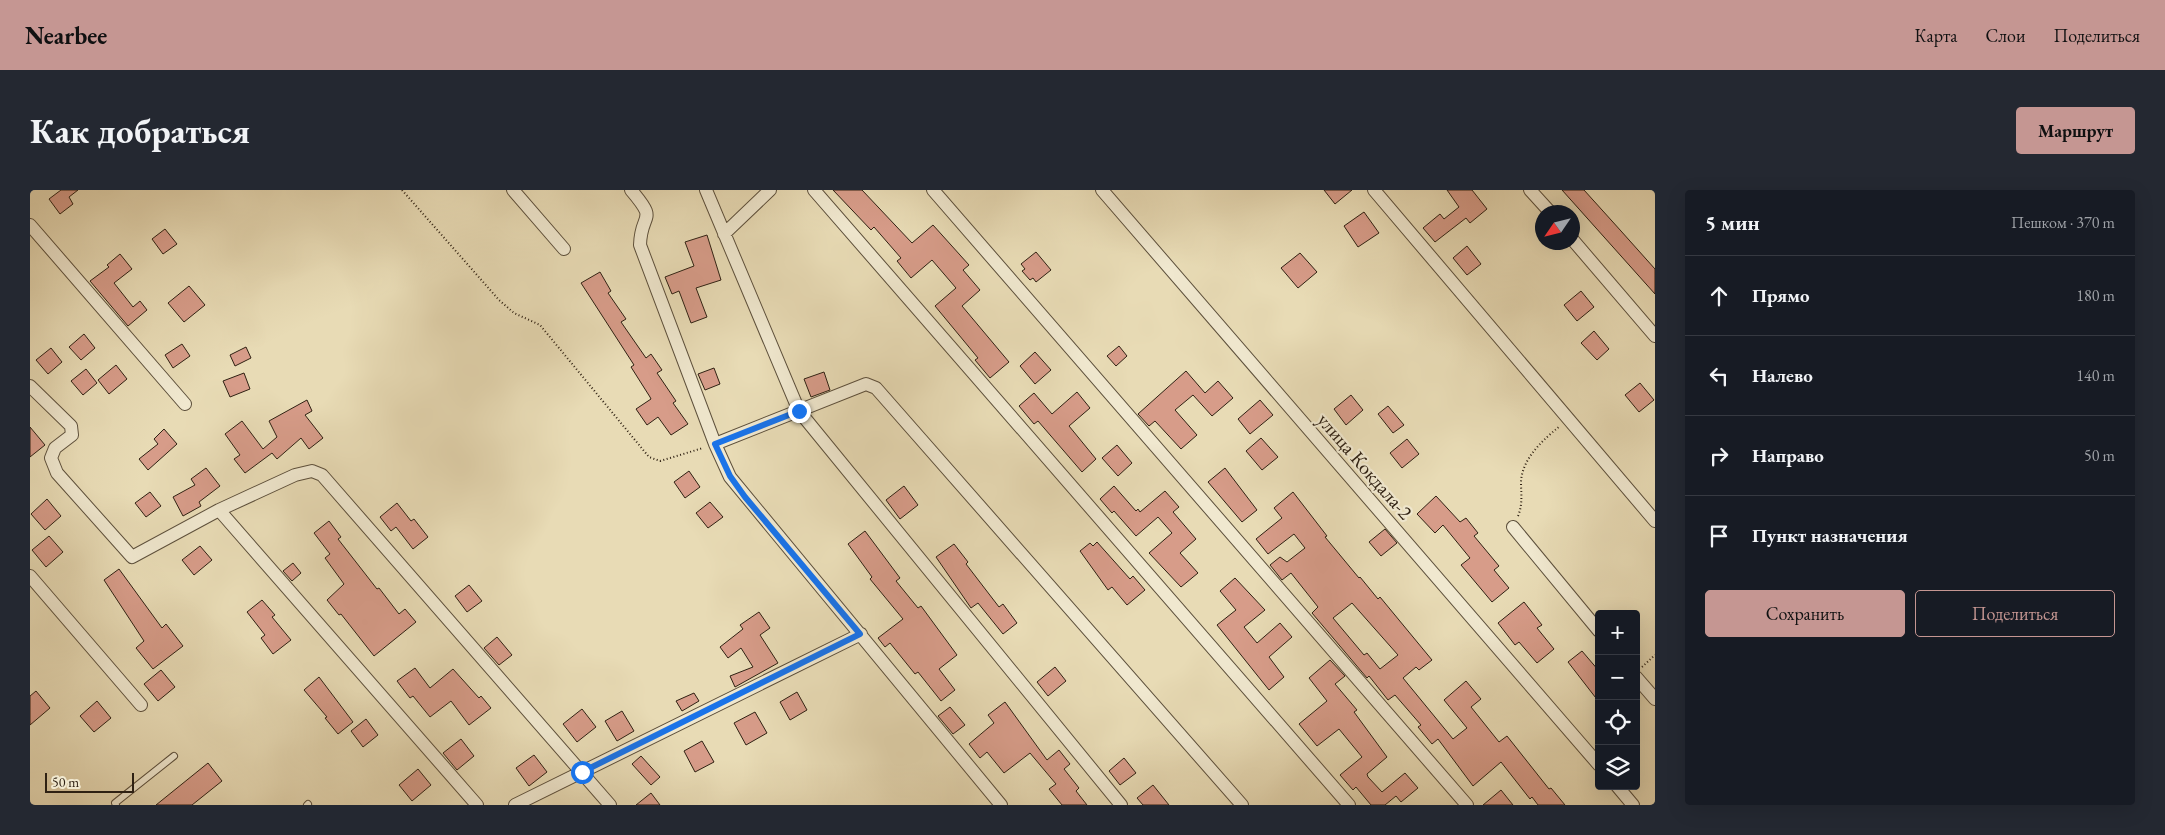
<!DOCTYPE html>
<html lang="ru">
<head>
<meta charset="utf-8">
<style>
  body { margin:0; font-family:"EB Garamond",serif; background:#242831; color:#f1f3f6 }
  .controls { position:absolute; right:15px; bottom:15px; display:grid; overflow:hidden; border-radius:5px; box-shadow:0 5px 20px #0002 }
  .controls button { width:45px; height:45px; display:grid; place-items:center; padding:0; border:0; border-bottom:1px solid #363941; background:#171b24; color:#f1f3f6; font:25px sans-serif }
  .compass { position:absolute; left:1505px; top:15px; width:45px; height:45px; border-radius:50%; background:#171b24; box-shadow:0 5px 20px #0002; rotate:235deg }
  .scale { position:absolute; left:15px; bottom:12px; width:89px; box-sizing:border-box; padding-left:5px; border:2px solid #2f2113; border-top:0; font-size:14px; line-height:18px; white-space:nowrap; color:#2f2113; -webkit-text-stroke:4px #f0e8cf; paint-order:stroke }
  .stop { position:absolute; width:15px; height:15px; margin:-11px; border:4px solid #1a73e8; border-radius:50%; background:#fff }
  .stop.end { background:#1a73e8; border-color:#fff; box-shadow:0 1px 5px #0008 }
  .list { margin:0; padding:0; list-style:none }
  h2 { display:flex; justify-content:space-between; align-items:center; height:65px; margin:0; padding:0 20px; font-size:21px }
  h2 small { font-size:16px; font-weight:400; color:#9ea1a6 }
  .list li { display:grid; grid-template-columns:32px 1fr auto; gap:15px; align-items:center; box-sizing:border-box; height:80px; padding:0 20px; border-top:1px solid #363941 }
  .list b { display:block; font-size:19px; white-space:nowrap }
  .list em { font-size:16px; font-style:normal; color:#9ea1a6 }
  .actions { display:flex; gap:10px; padding:15px 20px }
  .actions a { flex:1; padding:11px 0; border:1px solid #c59692; border-radius:5px; text-align:center; font-size:18px; color:#c59692 }
  .actions .main { background:#c59692; color:#111 }
  .icon { flex:none; width:28px; height:28px; fill:none; stroke:currentColor; stroke-width:2; stroke-linecap:round; stroke-linejoin:round }
  .map { position:relative; flex:none; width:1625px; height:615px; overflow:hidden; border-radius:5px }
  header { display:flex; align-items:center; gap:30px; box-sizing:border-box; height:70px; padding:0 25px; background:#c59692; color:#111 }
  header strong { font-size:24px }
  nav { display:flex; gap:28px; margin-inline-start:auto; font-size:18px }
  .intro { display:flex; align-items:center; justify-content:space-between; box-sizing:border-box; height:120px; padding:0 30px }
  h1 { margin:0; font-size:35px }
  .button { padding:12px 22px; border-radius:5px; background:#c59692; color:#111; font-size:18px; font-weight:700 }
  main { display:flex; gap:30px; padding:0 30px }
  aside { flex:1; background:#171b24; border-radius:5px; box-shadow:0 5px 20px #0002 }
  .map>svg:first-child { display:block }
  .building { fill:#d79c89; stroke:#2f2113; fill-rule:evenodd }
  .lines { fill:none; stroke-linecap:round; stroke-linejoin:round }
  .service-casing { stroke:#5d503c; stroke-width:8 }
  .minor-casing { stroke:#5d503c; stroke-width:14 }
  .path { stroke:#2f2113; stroke-width:2; stroke-dasharray:1 2.5; stroke-linecap:butt }
  .service { stroke:#f0e8cf; stroke-width:6 }
  .minor { stroke:#f0e8cf; stroke-width:12 }
  .route { stroke:#1a73e8; stroke-width:6 }
  .labels { text-anchor:middle; stroke-width:4.5; stroke-linejoin:round; paint-order:stroke }
  .street-label { font-size:20px; fill:#2f2113; stroke:#f0e8cf }
</style>
</head>
<body>
<header>
<strong>Nearbee</strong>
<nav><a>Карта</a><a>Слои</a><a>Поделиться</a></nav>
</header>
<div class="intro"><h1>Как добраться</h1><a class="button">Маршрут</a></div>
<main>
<div class="map">
<svg width="1625" height="615" viewBox="0 0 1625 615">
  <rect width="100%" height="100%" fill="#e8dbb5"/>
  <filter id="stains"><feTurbulence type="fractalNoise" baseFrequency=".004" numOctaves="4"/><feColorMatrix values="0 0 0 0 .2 0 0 0 0 .09 0 0 0 0 .02 0 0 0 .5 -.17"/></filter>
  <radialGradient id="worn" r=".72"><stop offset=".6" stop-color="#630" stop-opacity="0"/><stop offset="1" stop-color="#630" stop-opacity=".3"/></radialGradient>
  <path class="building" d="M31,0H48L39,7L43,14L30,24L19,9Z
    M803,0H832L882,53L903,35L939,75L933,80L950,100L932,116L979,172L960,188L945,170L948,168L905,116L926,98L902,70L881,88L867,71L871,68L844,37L841,40Z
    M1294,0H1322L1305,14Z
    M1417,0H1442L1457,19L1440,33L1436,28L1405,52L1393,38L1410,24L1414,29L1429,17Z
    M1532,0H1554L1591,41L1625,79V104Z
    M1334,22L1349,43L1328,57L1314,36Z
    M135,39L147,54L133,64L122,49Z
    M677,45L691,90L666,98L677,127L661,133L649,101L642,104L635,87L664,76L655,52Z
    M1437,56L1451,74L1437,85L1423,68Z
    M1006,62L1021,80L1006,92L1003,88L1000,90L992,81L995,79L991,74Z
    M1270,63L1287,82L1268,98L1251,78Z
    M90,64L102,79L84,93L103,117L110,111L117,120L98,136L60,91L79,77L77,75Z
    M570,82L581,101L578,103L596,129L591,132L616,168L621,164L632,180L627,183L646,211L643,213L658,234L641,245L628,227L617,235L606,219L621,209L620,207L601,177L604,175L551,93Z
    M159,96L175,115L154,132L138,113Z
    M1551,101L1564,117L1547,131L1534,115Z
    M1564,141L1579,159L1567,170L1551,153Z
    M54,144L65,158L51,170L39,157Z
    M152,154L160,166L143,178L135,165Z
    M1089,156L1097,166L1086,176L1077,166Z
    M216,157L221,168L205,176L200,165Z
    M21,158L32,172L18,184L6,170Z
    M1005,162L1021,180L1005,194L990,176Z
    M86,175L97,189L79,204L68,190Z
    M684,178L690,194L675,200L668,184Z
    M56,179L67,193L53,205L41,191Z
    M1156,181L1175,203L1188,191L1203,208L1182,226L1163,205L1145,220L1167,245L1151,259L1125,231L1119,236L1108,224Z
    M794,182L800,200L781,207L774,189Z
    M214,183L220,199L200,207L193,191Z
    M1610,193L1624,210L1609,222L1595,205Z
    M1047,202L1060,218L1039,236L1066,269L1052,282L1008,231L1004,234L989,216L1004,203L1022,224Z
    M1321,205L1333,220L1316,235L1304,219Z
    M277,210L282,221L275,225L293,248L279,259L271,248L247,269L242,263L215,283L204,269L210,265L195,244L212,231L233,259L247,247L239,231Z
    M1230,210L1243,225L1220,244L1208,229Z
    M1358,216L1374,235L1363,243L1348,224Z
    M0,237L15,255L0,267Z
    M134,239L147,254L118,280L109,269L128,254L124,249Z
    M1231,248L1248,267L1232,280L1216,261Z
    M1377,249L1389,264L1372,278L1360,263Z
    M1087,255L1102,273L1088,286L1072,268Z
    M176,278L190,296L169,312L171,316L153,326L143,307L165,295L161,289Z
    M1195,278L1227,320L1212,332L1178,292Z
    M659,281L670,297L655,308L644,292Z
    M874,296L888,315L870,329L856,310Z
    M1084,296L1106,321L1108,319L1110,322L1135,301L1149,317L1143,322L1166,349L1150,363L1168,383L1151,397L1119,363L1142,343L1128,327L1106,346L1084,321L1082,323L1070,309Z
    M120,302L131,316L116,327L105,313Z
    M1263,302L1297,346L1295,347L1329,388L1330,387L1348,409L1350,407L1402,470L1389,480L1386,477L1373,488L1423,549L1437,538L1414,510L1436,491L1451,509L1441,517L1469,552L1477,546L1519,599L1521,598L1535,615H1508L1502,607L1500,609L1471,572L1443,596L1408,549L1402,554L1388,537L1391,535L1365,505L1358,510L1339,486L1337,488L1282,423L1288,417L1261,383L1252,390L1240,375L1250,367L1257,372L1275,358L1264,344L1238,364L1226,349L1252,328L1244,318ZM1322,413L1368,465L1350,479L1337,463L1334,465L1303,428Z
    M1406,306L1430,332L1436,328L1448,343L1444,346L1469,376L1464,380L1479,398L1462,412L1431,375L1440,368L1413,335L1405,343L1387,324Z
    M17,309L31,326L15,340L1,324Z
    M680,312L693,327L678,338L666,323Z
    M367,313L381,331L384,329L398,347L383,359L366,337L361,341L350,327Z
    M299,331L311,347L308,349L347,399L349,398L369,424L375,419L386,432L344,466L311,424L309,425L297,410L314,394L295,368L300,364L284,343Z
    M1355,339L1367,353L1351,366L1339,352Z
    M835,341L870,388L866,391L888,418L891,416L927,465L909,479L925,500L911,511L888,482L885,484L860,453L855,457L848,448L873,429L840,389L842,387L818,354Z
    M19,346L33,362L16,377L2,360Z
    M1067,352L1100,389L1103,386L1115,400L1097,415L1082,397L1078,400L1050,361L1060,353L1063,356Z
    M924,354L938,372L936,374L969,417L973,414L987,433L973,444L948,413L941,418L906,367Z
    M170,356L182,370L164,385L152,370Z
    M263,373L271,383L262,391L253,381Z
    M89,379L132,438L136,434L153,456L123,479L106,458L114,451L74,390Z
    M1205,388L1235,420L1214,437L1227,453L1250,433L1262,447L1239,467L1254,487L1239,500L1187,435L1206,420L1190,401Z
    M439,395L452,411L437,422L425,406Z
    M232,410L245,425L242,427L261,450L243,464L231,448L235,445L217,422Z
    M1494,412L1512,435L1507,438L1524,459L1507,473L1489,452L1485,455L1468,433Z
    M729,422L740,438L730,445L748,473L705,497L700,486L723,477L711,458L698,468L690,457L713,439L710,435Z
    M467,447L482,465L469,475L454,458Z
    M1552,461L1569,481V512L1538,472Z
    M1300,470L1315,486L1305,494L1327,520L1324,522L1357,567L1337,584L1338,587L1352,602L1375,583L1388,598L1371,612L1366,606L1355,615H1341L1326,597L1323,600L1310,585L1332,567L1309,539L1287,556L1269,534L1297,511L1279,488Z
    M1025,477L1036,491L1018,506L1007,492Z
    M385,478L400,498L423,479L449,508L451,506L461,518L439,535L421,511L400,527L383,506L380,508L367,491Z
    M131,480L145,497L128,511L114,494Z
    M289,487L323,532L308,544L295,528L297,527L274,500Z
    M6,501L20,518L0,535V506Z
    M767,502L777,520L760,530L750,512Z
    M664,503L669,511L652,521L646,511Z
    M67,511L81,528L64,542L50,526Z
    M975,512L1017,570L1029,560L1040,574L1034,579L1049,598L1046,601L1057,615H1032L1019,599L1026,594L1000,563L974,583L957,562L950,568L939,554L964,533L958,525Z
    M920,517L935,535L923,544L908,526Z
    M552,519L566,537L547,552L533,534Z
    M592,521L604,541L587,551L575,531Z
    M725,522L737,543L716,555L704,533Z
    M336,529L348,545L333,557L321,541Z
    M431,549L444,566L427,580L413,563Z
    M672,551L684,572L665,582L654,561Z
    M504,565L517,582L499,596L486,578Z
    M611,566L630,587L621,595L602,574Z
    M1094,568L1106,583L1090,595L1079,581Z
    M178,573L192,591L162,615H126Z
    M388,579L401,595L382,611L369,595Z
    M1123,595L1139,615H1113L1107,608Z
    M1471,600L1483,615H1453Z
    M621,603L630,615H606Z"/>
  <g class="lines">
    <defs>
      <path id="service" d="M86,615L85,613L144,566
        M277,615L278,614"/>
      <path id="minor" d="M483,0L534,59
        M601,0C629,33 611,21 610,55L685,254L700,287L971,615
        M676,0L769,221L1091,615
        M784,0L1319,615
        M903,0L1437,615
        M1072,0L1569,575
        M1344,0L1625,331
        M1500,0L1520,22
        M0,35L155,214
        M694,44L740,0
        M1542,49L1625,146
        M0,196L41,236L42,245L25,258L21,268L27,283L102,367L189,320L265,285L282,281L292,285L580,615
        M685,254L836,194L846,198L1212,615
        M189,320L447,615
        M1483,337L1569,441
        M0,386L111,515
        M1606,487L1625,509
        M1587,596L1603,615
        M485,615L831,444"/>
    </defs>
    <use href="#service" class="service-casing"/>
    <use href="#minor" class="minor-casing"/>
    <path class="path" d="M372,0L469,110L484,123L510,135L619,267L630,271L673,258
      M1488,326C1493,314 1491,304 1491,292C1492,268 1514,249 1530,236
      M1612,477L1625,465"/>
    <use href="#service" class="service"/>
    <use href="#minor" class="minor"/>
  </g>
  <g class="lines">
    <path class="route" d="M552,582L830,444L715,307L700,286L685,254L769,221"/>
  </g>
  <g class="labels">
    <g class="street-label">
      <text transform="translate(1335 276) rotate(49)" y="7">улица Кокдала-2</text>
    </g>
  </g>
  <rect width="100%" height="100%" filter="url(#stains)"/>
  <rect width="100%" height="100%" fill="url(#worn)"/>
</svg>
<div class="controls">
<button>+</button>
<button>−</button>
<button><svg class="icon" aria-label="locate" viewBox="0 0 24 24"><circle cx="12" cy="12" r="6"/><path d="M12 2v4M12 18v4M2 12h4M18 12h4"/></svg></button>
<button><svg class="icon" aria-label="layers" viewBox="0 0 24 24"><path d="M12 4l9 5-9 5-9-5zM3 14l9 5 9-5"/></svg></button>
</div>
<svg class="compass" viewBox="-18 -18 36 36"><path d="M0-13l5 13h-10z" fill="#e53935"/><path d="M0 13l5-13h-10z" fill="#9ea1a6"/></svg>
<div class="scale">50 m</div>
<div class="stop" style="left:552px;top:582px"></div>
<div class="stop end" style="left:769px;top:221px"></div>
</div>
<aside>
<h2>5 мин<small>Пешком · 370 m</small></h2>
<ul class="list">
<li><svg class="icon" aria-label="ahead" viewBox="0 0 24 24"><path d="M12 20V5M6 11l6-6 6 6"/></svg><div><b>Прямо</b></div><em>180 m</em></li>
<li><svg class="icon" aria-label="left" viewBox="0 0 24 24"><path d="M17 20v-9H6M10 6l-5 5 5 5"/></svg><div><b>Налево</b></div><em>140 m</em></li>
<li><svg class="icon" aria-label="right" viewBox="0 0 24 24"><path d="M7 20v-9h11M14 6l5 5-5 5"/></svg><div><b>Направо</b></div><em>50 m</em></li>
<li><svg class="icon" aria-label="arrive" viewBox="0 0 24 24"><path d="M6 21V4h12l-3 4 3 4H6"/></svg><div><b>Пункт назначения</b></div></li>
</ul>
<div class="actions"><a class="main">Сохранить</a><a>Поделиться</a></div>
</aside>
</main>
</body>
</html>
